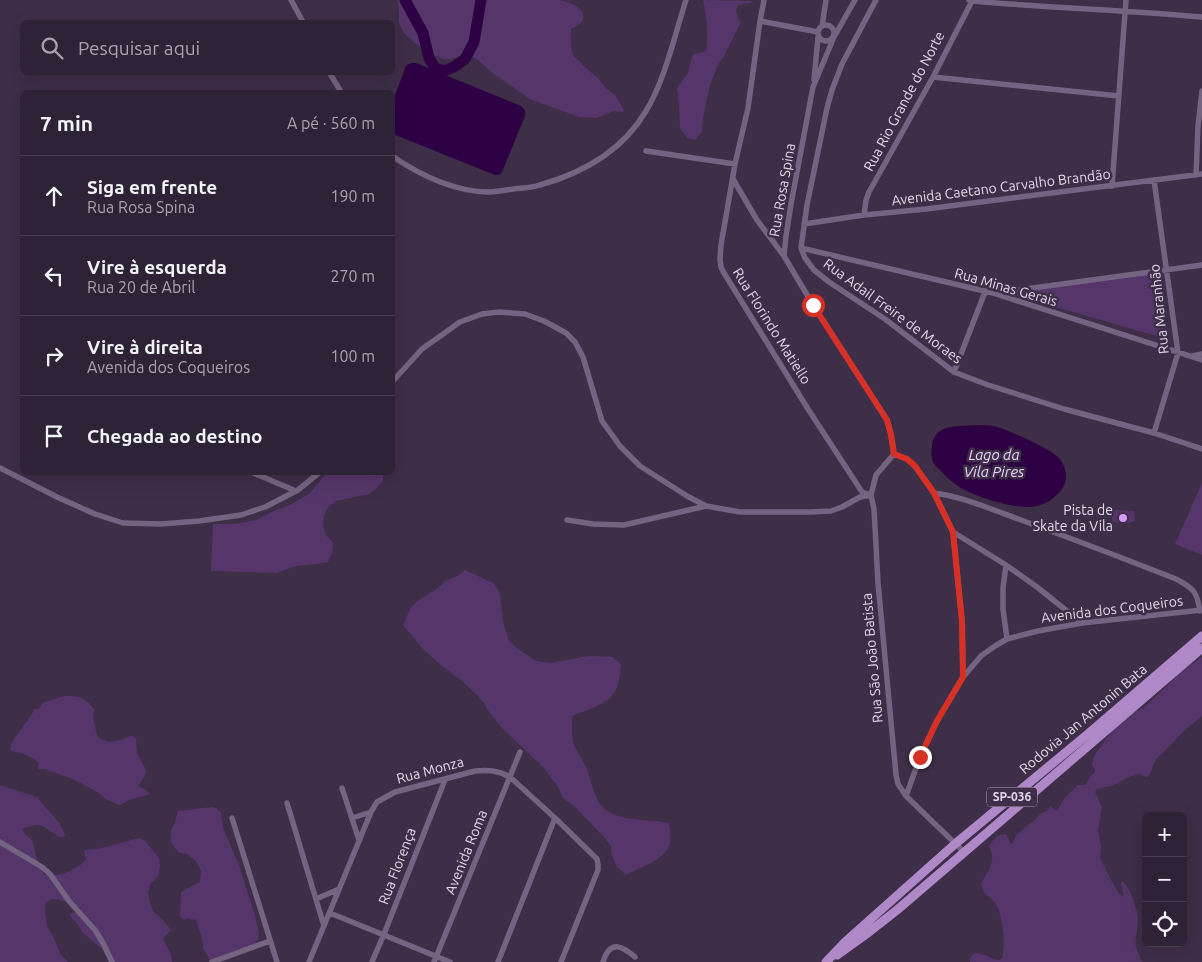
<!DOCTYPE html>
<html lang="pt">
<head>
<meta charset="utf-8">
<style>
  body { margin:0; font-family:Ubuntu,sans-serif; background:#362a3e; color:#f1f3f6 }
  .controls { position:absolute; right:15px; bottom:15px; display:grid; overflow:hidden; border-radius:8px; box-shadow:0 5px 20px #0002 }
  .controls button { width:45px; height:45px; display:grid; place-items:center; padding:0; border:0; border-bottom:1px solid #493f51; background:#2e2236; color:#f1f3f6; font:25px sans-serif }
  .stop { position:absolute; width:15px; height:15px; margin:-11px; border:4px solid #d93025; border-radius:50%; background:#fff }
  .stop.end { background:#d93025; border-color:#fff; box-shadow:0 1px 5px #0008 }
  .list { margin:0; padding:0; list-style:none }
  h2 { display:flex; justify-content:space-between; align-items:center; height:65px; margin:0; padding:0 20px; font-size:21px }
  h2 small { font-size:16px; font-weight:400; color:#a7a4ad }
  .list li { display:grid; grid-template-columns:32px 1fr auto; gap:15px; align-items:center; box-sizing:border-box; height:80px; padding:0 20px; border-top:1px solid #493f51 }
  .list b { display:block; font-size:19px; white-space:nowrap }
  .list p { margin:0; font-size:16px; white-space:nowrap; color:#a7a4ad }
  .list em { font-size:16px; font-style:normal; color:#a7a4ad }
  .icon { flex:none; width:28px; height:28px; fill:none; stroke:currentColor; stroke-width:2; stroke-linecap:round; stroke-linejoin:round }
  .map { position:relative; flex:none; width:1202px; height:962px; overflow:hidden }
  .search { position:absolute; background:#2e2236; box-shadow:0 5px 20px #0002; left:20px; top:20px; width:375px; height:55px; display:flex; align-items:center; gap:12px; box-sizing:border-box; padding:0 18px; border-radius:8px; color:#a7a4ad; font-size:19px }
  .panel { position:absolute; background:#2e2236; box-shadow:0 5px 20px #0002; left:20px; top:90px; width:375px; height:385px; border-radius:8px }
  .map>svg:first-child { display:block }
  .green { fill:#56366a }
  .water { fill:#2e0044 }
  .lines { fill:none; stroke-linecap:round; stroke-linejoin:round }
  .river { stroke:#2e0044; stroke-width:11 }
  .minor { stroke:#756481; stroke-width:5.5 }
  .primary { stroke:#af88c8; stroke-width:9 }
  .route { stroke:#d93025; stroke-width:6 }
  .poi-dot { fill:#d59cfb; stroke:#3e2e48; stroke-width:2 }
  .labels { text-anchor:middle; stroke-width:5; stroke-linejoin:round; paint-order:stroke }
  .shield { fill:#3e2e48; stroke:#b1a6b9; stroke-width:1 }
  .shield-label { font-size:12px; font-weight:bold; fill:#e2d9e9 }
  .street-label { font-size:14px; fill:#e2d9e9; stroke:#3e2e48 }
  .poi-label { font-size:14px; fill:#e2d9e9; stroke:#3e2e48; text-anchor:end }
  .water-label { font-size:15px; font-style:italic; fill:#ebd4fc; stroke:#3e2e48 }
</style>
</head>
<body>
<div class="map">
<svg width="1202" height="962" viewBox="0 0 1202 962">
  <rect width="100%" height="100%" fill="#3e2e48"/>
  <path class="green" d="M398,0H560C569,3 591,9 581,23C579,26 574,27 571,29V47L573,55L589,71L598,78L606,88L615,95L624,110L623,112L614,111L597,118L579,117L530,99L491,72L478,60L472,56L467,55L450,59H443L433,55L415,43L404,33L399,23V11Z
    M703,0L752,1L750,3L738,5L736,11L739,21L741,22L724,56L718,65L710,85L703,118L702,131L696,140L687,138L680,128L679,104L677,88L688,73L693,54L704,52L707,49C708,33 707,16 703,0Z
    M1162,272L1167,339L1007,293Z
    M327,472L383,473V481L377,488L369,494L336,501L328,507L324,516L323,526L326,535L333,543L332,553L328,562L317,564L295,566L277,573L211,571L213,524H235L256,520L274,511L292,504L310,493Z
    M1202,483V555L1175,544Z
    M1113,510L1134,511L1135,520L1130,523L1112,522Z
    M465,570L493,583L500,593L503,622L509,641L518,649L536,661L551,663L588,656L612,657L621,664C619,703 604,703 572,716C572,726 571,737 575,747C578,754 583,760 586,767C590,777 592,787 596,797C607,824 645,818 669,823C670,830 671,837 670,843C666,860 640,867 626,875L617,867L612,856L611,846L604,837L574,806L563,798L558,787L544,768L503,729L489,712L484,703L477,695L461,680L442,666L424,650L403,625L411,607L419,600L438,588L445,581L457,576Z
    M1202,657V716L1184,731L1163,753L1156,759L1149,776L1146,777L1141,774H1135L1111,786L1097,789L1095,792L1102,807L1098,830L1101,847L1100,858L1112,882L1120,895L1124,896L1121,884L1122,881C1130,886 1138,911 1138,920C1138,929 1134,938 1136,947C1137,952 1140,957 1142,962H970C970,944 990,959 999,960L1002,958C1006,945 1003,913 995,903C988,894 984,896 981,884C985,876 994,864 992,855C992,852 990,849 989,846C993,840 997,834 1005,834L1007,836L1011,844H1012L1017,834L1035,820L1040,814L1047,811L1050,806L1055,810H1058C1062,799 1070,793 1078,785H1085L1090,777L1095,772V769L1092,765L1094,756L1116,725L1126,717L1146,706L1183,670Z
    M64,696C79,696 85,697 94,709L93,718L97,735L99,738L110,742L120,740L130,736H133L136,740L137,753L146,770L145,776L138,786L146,790L150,794L129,800L120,805L107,800L99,793L73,779L45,769H38V762L35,759C30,758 28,756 24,754C19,752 14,753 10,749L12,742L32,714L34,709H39L43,703Z
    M0,785L37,797L60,824L65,835L63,838C54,836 50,829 42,826C36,823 28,827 22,829L24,833L31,839L33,842L36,857L44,875C49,874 51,875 56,875C64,875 81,866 86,860L84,850L98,849L139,838L145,841L159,858L160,867L158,876L151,883L148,893L150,902L153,911L162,919L171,930L163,938C166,946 172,953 172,962H108L107,953L83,933L78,925L70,916L71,913L81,912V908C79,907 59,899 57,899C52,898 48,901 45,904V911L47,927L52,934L61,955L68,962H0Z
    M212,807L216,808L221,813L223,828L239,865L256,919L259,933L258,939L254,944L229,958L228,959L210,960L203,948L202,938L196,920L186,918L184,920L180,916L181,892L200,882L201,871L196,861L187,854L178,852L171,842V831L175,822L178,811Z"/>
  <path class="water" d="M411,63H416L521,106L525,110V116L502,172L499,175H495L393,134V101L406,66Z
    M978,425C983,425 988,425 993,426C1007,429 1049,448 1058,457C1066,465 1069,480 1062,489C1056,497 1048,503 1037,506C1019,511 977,497 961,488C953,483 946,477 940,470C938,468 934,465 933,462C931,458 931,451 932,447C932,439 936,432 944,429C953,425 967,426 978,425Z"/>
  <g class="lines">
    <path class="river" d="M405,0L423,33L429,58L435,68L444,71L454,67L465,59L474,42L481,0"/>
    <path class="minor" d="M291,0L303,22
      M764,0L760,21L748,108L735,164L721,245L720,259L721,267L724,273L808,409L862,492L871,495
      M855,0L834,37L813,87L791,204L786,236L784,256L813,305L887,420L891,435L894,454
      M876,0L842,64L832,90L827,108L807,205L801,248L805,258L814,270L829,282L885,319L954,372L988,385L1064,409L1154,433L1202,449
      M969,0L972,1C1049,8 1126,10 1202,17
      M760,21L818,32
      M818 33a8 8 0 1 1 16 0a8 8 0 1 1-16 0Z
      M822,26L826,0
      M329,72L341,92
      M933,77L1119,96
      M814,80L818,37
      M646,151L735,164
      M392,156C420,175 453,191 487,192C496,192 505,190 514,189C522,188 532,188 540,185C583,173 623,150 646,111C665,80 675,34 686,0
      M1196,175L1198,126L1202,91
      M733,179L757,220L784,256
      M1112,186L1126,0
      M864,215L866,200L869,192L933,77L972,1
      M804,224L864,215L926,209L1202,174
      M801,248L993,293L1202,360
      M995,293L1202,265
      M1192,356L1202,354
      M954,372L985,292
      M392,382L422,349L460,322L482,314L499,312L525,314L544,321L566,333L575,342L583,357L602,421L620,446L640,466L687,496L706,506L740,512H810L831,511L842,507L860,497L871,495
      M1154,433L1178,353L1154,180
      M894,454L876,475L871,495L874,509L878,583L896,775L898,784L906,796L964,852
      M894,454L907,459L915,466L934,493L953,532L962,621L963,677
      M0,468L57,497L95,514L123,523L161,524L199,521L241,515L265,507L298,490L320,472
      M251,472L296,491
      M934,493C964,497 993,510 1021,520C1073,539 1125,559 1176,579C1193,588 1197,591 1200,611
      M567,520L593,524L624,525L706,506
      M953,532L1006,565L1037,587L1082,623
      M1006,565L1003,588V609L1007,639
      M342,788L359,840
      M906,796L920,757L937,721L963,677L981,656L995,646L1007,639L1038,631L1082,623L1202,610
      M287,803L324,926
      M232,818L277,962
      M352,818L371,812
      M0,842L42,867L50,874L69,901L95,930L103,943L112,962
      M316,899L339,889
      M330,913L450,962
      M212,962L270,941
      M309,962L371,812L377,802L395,792L475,771C488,770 498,770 510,777L555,818L597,859L598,864V870L561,962
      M372,962L384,934L445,780
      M434,962L520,752
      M498,962L555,818
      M603,962C610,940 621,945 635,957"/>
    <path class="primary" d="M837,955L869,932L897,910L1202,648
      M826,962L845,942L955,844L1088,734L1202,636"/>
  </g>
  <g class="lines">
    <path class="route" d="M813,305L887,420L891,435L894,454L907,459L915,466L934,493L953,532L958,582L962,621L963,677L937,721L920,757"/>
  </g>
  <circle class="poi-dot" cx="1123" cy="518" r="5"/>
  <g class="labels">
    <rect class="shield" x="987" y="787.5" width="50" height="19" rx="4"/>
    <g class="shield-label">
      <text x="1012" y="801">SP-036</text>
    </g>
    <g class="street-label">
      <text transform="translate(904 101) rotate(-62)" y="5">Rua Rio Grande do Norte</text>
      <text transform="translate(1001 187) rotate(-7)" y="5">Avenida Caetano Carvalho Brandão</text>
      <text transform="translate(782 190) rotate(-80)" y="5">Rua Rosa Spina</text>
      <text transform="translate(1006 287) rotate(16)" y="5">Rua Minas Gerais</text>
      <text transform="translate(1159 309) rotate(-96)" y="5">Rua Maranhão</text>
      <text transform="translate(893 311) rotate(36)" y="5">Rua Adail Freire de Moraes</text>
      <text transform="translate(772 326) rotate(58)" y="5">Rua Florindo Matiello</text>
      <text transform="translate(1112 609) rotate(-7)" y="5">Avenida dos Coqueiros</text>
      <text transform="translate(872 658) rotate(-95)" y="5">Rua São João Batista</text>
      <text transform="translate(1083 719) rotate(-40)" y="5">Rodovia Jan Antonin Bata</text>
      <text transform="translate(430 770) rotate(-15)" y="5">Rua Monza</text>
      <text transform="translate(466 852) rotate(-68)" y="5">Avenida Roma</text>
      <text transform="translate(397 866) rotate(-69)" y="5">Rua Florença</text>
    </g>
    <g class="poi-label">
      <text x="1113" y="515">Pista de<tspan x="1113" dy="16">Skate da Vila</tspan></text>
    </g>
    <g class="water-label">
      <text x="994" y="460">Lago da<tspan x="994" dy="17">Vila Pires</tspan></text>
    </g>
  </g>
</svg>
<div class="controls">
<button>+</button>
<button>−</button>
<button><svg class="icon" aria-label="locate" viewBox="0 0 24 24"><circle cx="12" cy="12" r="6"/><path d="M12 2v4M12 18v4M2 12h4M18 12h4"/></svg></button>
</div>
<div class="stop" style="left:813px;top:305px"></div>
<div class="stop end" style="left:920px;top:757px"></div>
<div class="search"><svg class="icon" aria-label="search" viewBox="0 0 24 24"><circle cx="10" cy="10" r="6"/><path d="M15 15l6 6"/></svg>Pesquisar aqui</div>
<section class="panel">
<h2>7 min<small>A pé · 560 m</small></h2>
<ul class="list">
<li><svg class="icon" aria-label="ahead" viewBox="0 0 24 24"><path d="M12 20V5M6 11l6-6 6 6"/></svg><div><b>Siga em frente</b><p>Rua Rosa Spina</p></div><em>190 m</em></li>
<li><svg class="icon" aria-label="left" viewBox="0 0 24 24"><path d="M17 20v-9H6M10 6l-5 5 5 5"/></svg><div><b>Vire à esquerda</b><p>Rua 20 de Abril</p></div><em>270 m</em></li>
<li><svg class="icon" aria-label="right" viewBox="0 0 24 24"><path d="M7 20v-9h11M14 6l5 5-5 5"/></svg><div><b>Vire à direita</b><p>Avenida dos Coqueiros</p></div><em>100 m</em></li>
<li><svg class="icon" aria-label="arrive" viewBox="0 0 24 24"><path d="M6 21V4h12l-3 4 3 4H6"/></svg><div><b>Chegada ao destino</b></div></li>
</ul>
</section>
</div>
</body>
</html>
